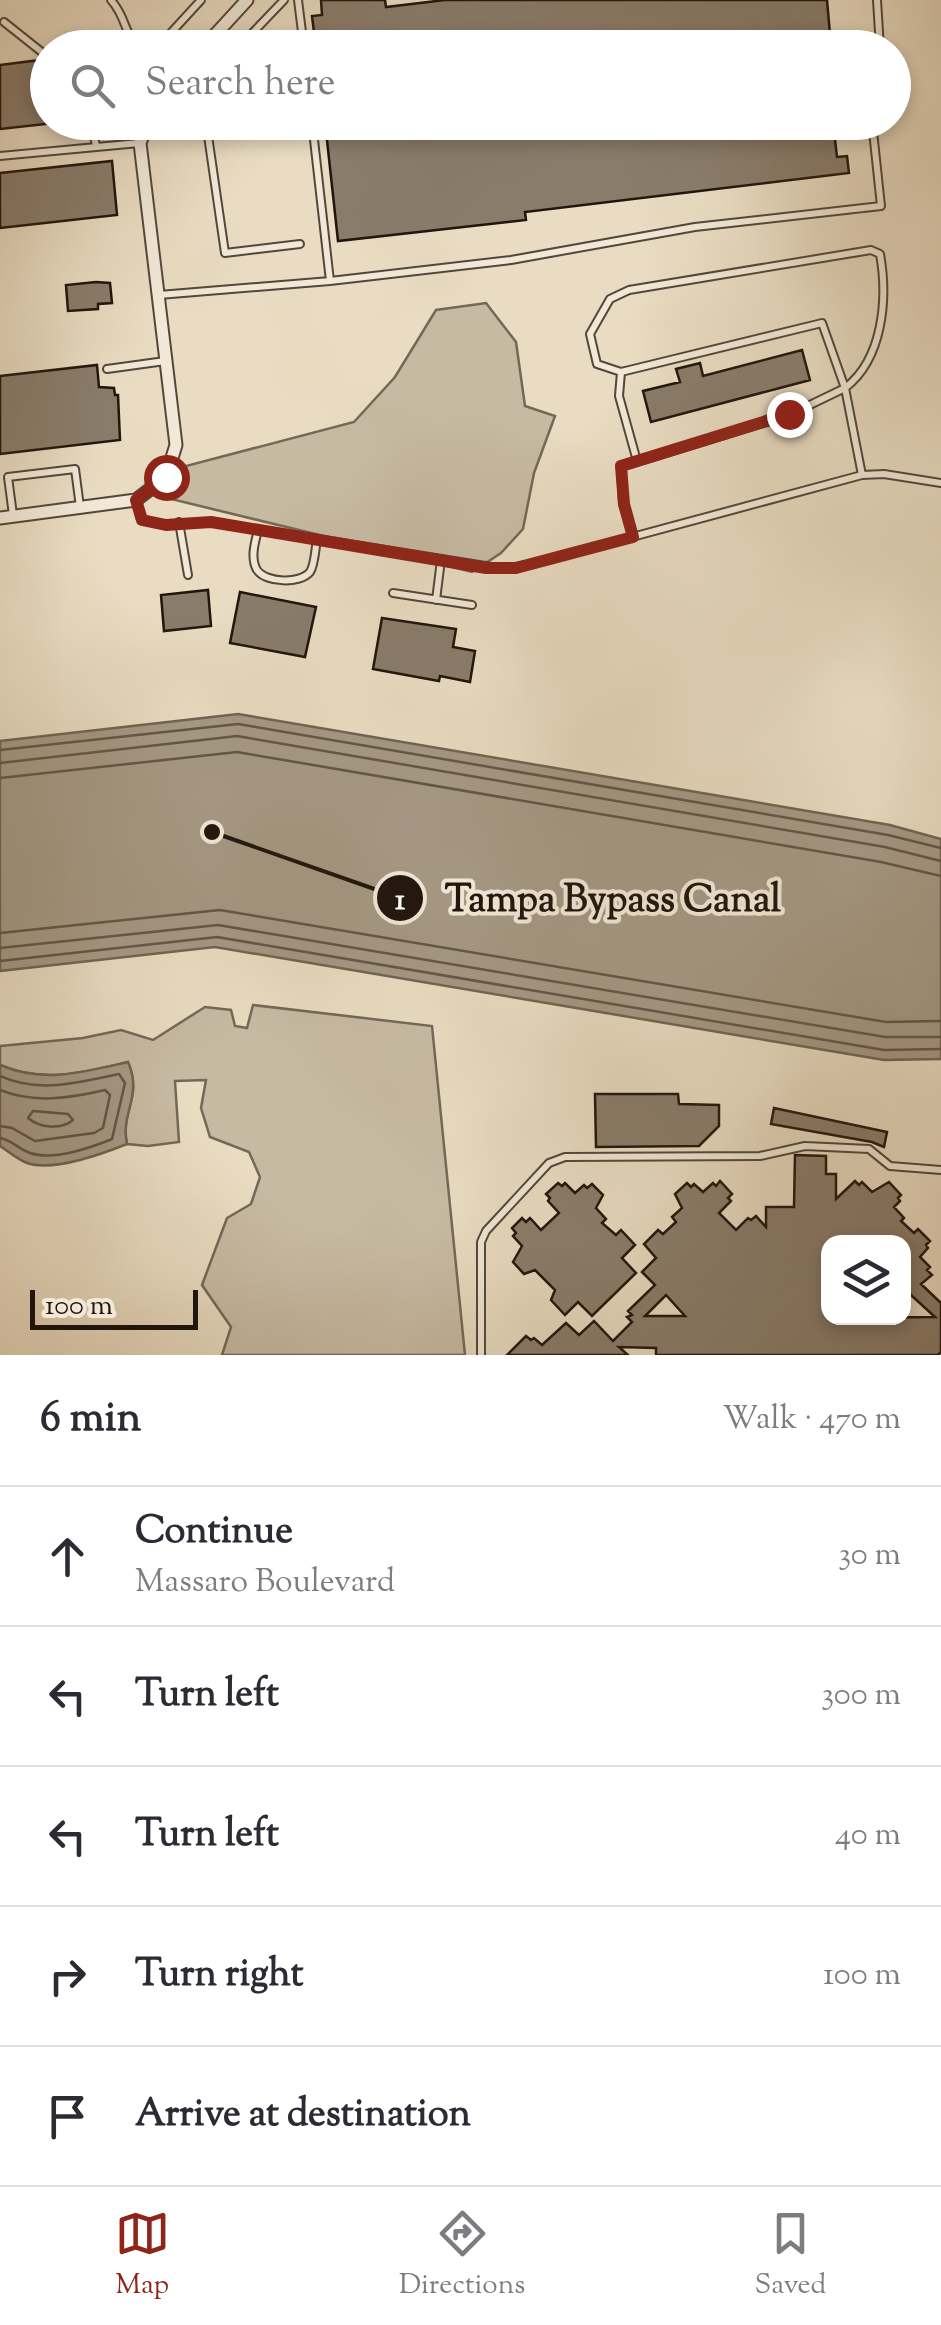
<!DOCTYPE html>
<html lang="en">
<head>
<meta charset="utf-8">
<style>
  body { margin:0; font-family:"Sorts Mill Goudy",serif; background:#f7f7f7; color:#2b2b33 }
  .controls { position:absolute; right:30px; bottom:30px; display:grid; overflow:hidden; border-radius:20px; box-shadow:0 5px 15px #0003 }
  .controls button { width:90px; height:90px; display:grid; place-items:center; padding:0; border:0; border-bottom:2px solid #e1e1e2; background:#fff; color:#2b2b33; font:50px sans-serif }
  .scale { position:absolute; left:30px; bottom:25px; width:168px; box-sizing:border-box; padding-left:10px; border:5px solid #21150d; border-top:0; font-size:28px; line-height:35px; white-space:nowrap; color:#21150d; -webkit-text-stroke:8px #f1e8d7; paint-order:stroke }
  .stop { position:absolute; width:30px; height:30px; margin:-22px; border:8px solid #8f2418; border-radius:50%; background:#fff }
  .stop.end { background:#8f2418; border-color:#fff; box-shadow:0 2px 10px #0008 }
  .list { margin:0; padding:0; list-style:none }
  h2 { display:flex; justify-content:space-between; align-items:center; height:130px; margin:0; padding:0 40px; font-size:42px }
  h2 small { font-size:32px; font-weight:400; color:#7c7c81 }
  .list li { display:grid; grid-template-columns:65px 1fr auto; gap:30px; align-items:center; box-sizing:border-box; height:140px; padding:0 40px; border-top:2px solid #e1e1e2 }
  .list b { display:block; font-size:38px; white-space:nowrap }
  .list p { margin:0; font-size:32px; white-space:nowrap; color:#7c7c81 }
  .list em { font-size:32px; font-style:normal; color:#7c7c81 }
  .icon { flex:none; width:55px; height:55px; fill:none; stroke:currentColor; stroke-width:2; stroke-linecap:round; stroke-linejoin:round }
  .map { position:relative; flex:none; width:941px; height:1355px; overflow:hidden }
  .search { position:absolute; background:#fff; box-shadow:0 5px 15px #0003; left:30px; right:30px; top:30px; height:110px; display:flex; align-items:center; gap:25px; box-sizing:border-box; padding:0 35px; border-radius:55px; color:#7c7c81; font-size:38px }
  .sheet { height:830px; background:#fff }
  nav { display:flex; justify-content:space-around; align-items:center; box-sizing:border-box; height:140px; border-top:2px solid #e1e1e2; background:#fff; font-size:28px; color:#7c7c81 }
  nav a { display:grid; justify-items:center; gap:5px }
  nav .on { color:#8f2418 }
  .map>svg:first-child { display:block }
  .green { fill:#c7baa3; stroke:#746858; stroke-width:2.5 }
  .water { fill:#a59884; stroke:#706454; stroke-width:2.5 }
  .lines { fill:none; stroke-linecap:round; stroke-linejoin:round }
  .shore { stroke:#635648; stroke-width:2.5 }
  .building { fill:#897c6b; stroke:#21150d; stroke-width:2.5; fill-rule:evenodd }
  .service-casing { stroke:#53473a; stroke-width:10 }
  .minor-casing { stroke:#53473a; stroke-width:15 }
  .service { stroke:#f1e8d7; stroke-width:6 }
  .minor { stroke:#f1e8d7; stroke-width:11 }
  .route { stroke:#8f2418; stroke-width:12 }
  .leader { fill:none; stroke:#21150d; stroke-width:4 }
  .callout-dot { fill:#21150d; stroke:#f1e8d7; stroke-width:4 }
  .mark-label { font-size:30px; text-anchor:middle; font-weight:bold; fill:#fff }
  .callout-label { font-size:38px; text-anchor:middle; font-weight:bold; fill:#21150d; stroke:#f1e8d7; stroke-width:8; stroke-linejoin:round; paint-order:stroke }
</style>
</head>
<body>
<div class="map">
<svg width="941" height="1355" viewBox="0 0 941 1355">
  <rect width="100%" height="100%" fill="#e9dcc2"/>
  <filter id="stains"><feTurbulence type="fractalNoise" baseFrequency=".002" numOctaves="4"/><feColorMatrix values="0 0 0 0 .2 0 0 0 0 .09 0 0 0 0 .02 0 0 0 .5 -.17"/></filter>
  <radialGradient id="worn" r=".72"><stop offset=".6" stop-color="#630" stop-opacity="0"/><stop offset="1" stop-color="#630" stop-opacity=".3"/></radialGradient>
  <path class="green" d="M486,303L516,342L525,406L555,416L534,473L523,529L501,553L472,572L167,498L186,466L354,422L395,377L436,310Z
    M253,1005L432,1026L465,1355H222L231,1327L202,1285L227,1218L251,1204L260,1177L249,1152L210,1137L201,1108L206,1080L175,1081L179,1142L148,1146L127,1144C120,1112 143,1097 128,1062C84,1072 43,1084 0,1065V1046L83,1038L121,1030L153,1040L205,1007L231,1010L235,1026L247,1028Z"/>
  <path class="water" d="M238,714L890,825L941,839V1059L884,1060L215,947L0,971V741Z
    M128,1062C143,1097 120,1112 127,1144C102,1154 53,1172 27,1163C18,1160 8,1151 0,1146V1065C43,1084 84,1072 128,1062Z"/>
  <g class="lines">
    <path class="shore" d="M0,750L238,724L888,835L941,848
      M0,763L237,736L885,847L941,861
      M0,778L237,752L881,862L941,876
      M0,933L220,910L886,1022L941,1021
      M0,948L218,925L885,1037H941
      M0,961L217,937L884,1050L941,1049
      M0,1076C39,1094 79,1082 119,1074L125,1083L112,1139C90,1148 53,1161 30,1153C18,1149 12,1140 0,1138
      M0,1090C33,1104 71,1098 105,1090L110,1095L103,1128L94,1133L35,1141L12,1128L0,1126
      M33,1111L68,1114L73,1120C61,1130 40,1128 28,1118Z"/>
  </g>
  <path class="building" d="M321,0H385L386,7L445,0H827L830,34L824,36L825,48H316L312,16L322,15Z
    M40,60L46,124L0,129V65Z
    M325,122H833L837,157L847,156L849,173L525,212L526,220L338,241Z
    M112,161L117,215L0,228V173Z
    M96,282L110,283L112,303L98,304V309L68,311L66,285Z
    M802,350L810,380L651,422L643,391L680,382L676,369L700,363L703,376Z
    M97,365L99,387L114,388L115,395H118L120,440L0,454V376Z
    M208,590L211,626L164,631L161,595Z
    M240,592L316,607L305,657L230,643Z
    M382,618L456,629L453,647L475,651L470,682L440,676L439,681L373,669Z
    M595,1094H678L679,1104L719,1105V1126L699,1146L596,1147Z
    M774,1108L887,1132L884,1147L872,1142L771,1124Z
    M795,1155L826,1156V1174H836V1199L855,1181L859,1185L862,1182L872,1192L889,1182L901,1195L898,1198L900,1201L894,1207L904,1218L901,1221L914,1233L918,1229L930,1241L926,1245L928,1248L920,1257L930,1267L927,1270L932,1275L921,1284L941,1303V1352L938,1355H656V1348L619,1347L628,1355H507L526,1336L531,1340L534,1338L542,1345L566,1323L579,1335L594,1321L613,1341L632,1322L627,1317L632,1315L628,1311L655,1285L642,1272L656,1258L644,1244L658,1230L663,1234L676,1222L672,1217L682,1208L675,1194L687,1183L691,1187L694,1184L703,1192L713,1183L716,1186L720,1181L732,1194L728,1198L731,1201L719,1213L736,1230L748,1218L751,1220L756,1216L766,1227V1207H794ZM828,1242H904V1302L911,1295L935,1317L828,1318ZM666,1295L685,1316H645Z
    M558,1183L562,1186L565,1183L575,1193L584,1185L587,1188L592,1184L603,1195L596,1208L606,1219L602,1223L616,1235L621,1230L635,1245L622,1258L636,1273L592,1316L578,1302L565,1315L551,1300L555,1290L535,1270L524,1274L513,1262L522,1246L513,1236L516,1233L512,1228L522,1218L526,1222L530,1218L541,1230L559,1213L548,1201L550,1198L546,1194Z"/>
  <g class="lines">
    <defs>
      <path id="service" d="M111,0C127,18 124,34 138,48
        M298,0L304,48
        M877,0L880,48
        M4,22L48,57
        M157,48L201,0
        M238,48L284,0
        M91,122L96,146
        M206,122L225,253L300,244
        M312,122L330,281
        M0,156L139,143
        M871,250L880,254C888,299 883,359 845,388L822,323L621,372L597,364L590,334L610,299L629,290Z
        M159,295L330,281L511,260L695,227L881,206L872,122
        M107,369L165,361
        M621,372L619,396L637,461
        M136,501L141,520L166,525L211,522L504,569L532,564L862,475L884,474L941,483
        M13,515L8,477L75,469L80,507
        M179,522L188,575
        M258,530C255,542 250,558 257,570C266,583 300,584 310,572C315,564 315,549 317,540
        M633,537L623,504L621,467L789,415L845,388L862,475
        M393,593L472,605
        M436,600L441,560
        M481,1355V1242L486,1231L549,1163L565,1157L760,1156L805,1146L869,1149L890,1166L941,1170"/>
      <path id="minor" d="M203,48L247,0
        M0,518L136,500L166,477L176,445L140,143L148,122"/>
    </defs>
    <use href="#service" class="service-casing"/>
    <use href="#minor" class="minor-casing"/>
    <use href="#service" class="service"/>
    <use href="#minor" class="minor"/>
  </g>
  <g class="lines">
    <path class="route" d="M166,477L136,500L142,520L166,525L211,522L486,568H516L633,537L624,504L621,466L789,414"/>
  </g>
  <path class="leader" d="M212 832L400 898"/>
  <g class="callout-dot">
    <circle cx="212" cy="832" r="10"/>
    <circle cx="400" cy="898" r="25"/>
  </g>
  <g class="mark-label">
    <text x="400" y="909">1</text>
  </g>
  <g class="callout-label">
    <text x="613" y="911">Tampa Bypass Canal</text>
  </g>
  <rect width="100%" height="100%" filter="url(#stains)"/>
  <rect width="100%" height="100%" fill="url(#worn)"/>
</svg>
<div class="controls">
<button><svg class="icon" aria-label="layers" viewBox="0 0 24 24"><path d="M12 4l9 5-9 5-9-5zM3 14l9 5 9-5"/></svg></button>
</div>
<div class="scale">100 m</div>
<div class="stop" style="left:166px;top:477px"></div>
<div class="stop end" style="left:789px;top:414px"></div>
<div class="search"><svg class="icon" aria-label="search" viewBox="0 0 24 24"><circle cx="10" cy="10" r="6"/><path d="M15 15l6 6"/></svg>Search here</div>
</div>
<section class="sheet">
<h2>6 min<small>Walk · 470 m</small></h2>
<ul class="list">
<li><svg class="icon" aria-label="ahead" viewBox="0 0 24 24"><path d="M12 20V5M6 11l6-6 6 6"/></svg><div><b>Continue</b><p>Massaro Boulevard</p></div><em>30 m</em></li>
<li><svg class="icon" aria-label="left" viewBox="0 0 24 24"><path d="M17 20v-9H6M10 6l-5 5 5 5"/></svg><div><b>Turn left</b></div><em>300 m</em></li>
<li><svg class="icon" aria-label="left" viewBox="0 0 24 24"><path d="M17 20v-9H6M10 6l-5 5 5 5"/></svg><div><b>Turn left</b></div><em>40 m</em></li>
<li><svg class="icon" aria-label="right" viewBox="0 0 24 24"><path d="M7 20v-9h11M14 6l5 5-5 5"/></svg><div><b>Turn right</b></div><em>100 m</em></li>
<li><svg class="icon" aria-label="arrive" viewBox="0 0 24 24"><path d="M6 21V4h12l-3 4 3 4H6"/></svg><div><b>Arrive at destination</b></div></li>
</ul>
</section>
<nav>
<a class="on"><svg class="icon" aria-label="map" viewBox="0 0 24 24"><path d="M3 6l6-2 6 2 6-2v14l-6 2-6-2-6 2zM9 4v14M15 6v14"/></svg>Map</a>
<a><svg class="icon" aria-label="directions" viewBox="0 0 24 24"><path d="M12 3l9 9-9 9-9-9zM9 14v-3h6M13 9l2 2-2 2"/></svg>Directions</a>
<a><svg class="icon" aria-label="saved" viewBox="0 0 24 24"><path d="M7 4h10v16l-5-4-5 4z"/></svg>Saved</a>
</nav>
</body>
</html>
